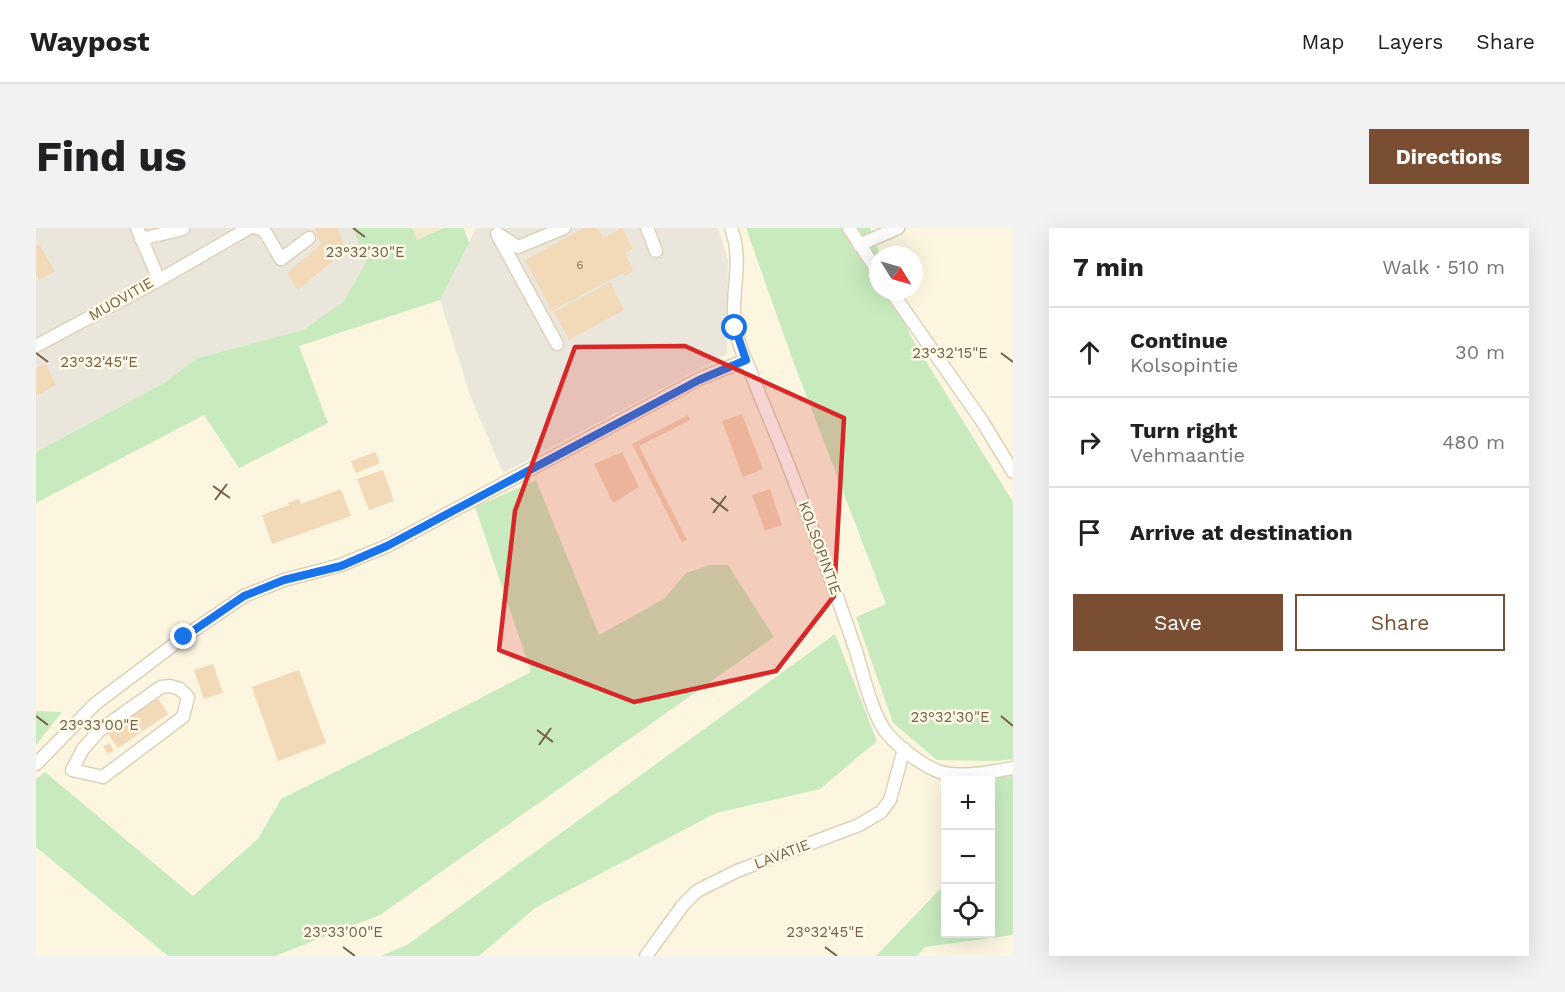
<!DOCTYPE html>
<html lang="en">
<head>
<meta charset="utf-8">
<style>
  body { margin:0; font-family:"Work Sans",sans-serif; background:#f2f2f2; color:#202124 }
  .controls { position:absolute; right:18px; bottom:18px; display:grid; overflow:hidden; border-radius:0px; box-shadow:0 6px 24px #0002 }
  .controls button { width:54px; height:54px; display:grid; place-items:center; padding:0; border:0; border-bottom:2px solid #e0e0e0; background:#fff; color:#202124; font:30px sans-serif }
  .compass { position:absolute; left:833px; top:18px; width:54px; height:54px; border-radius:50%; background:#fff; box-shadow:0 6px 24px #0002; rotate:127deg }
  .stop { position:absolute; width:18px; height:18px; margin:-14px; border:4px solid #1a73e8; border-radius:50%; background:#fff }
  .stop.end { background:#1a73e8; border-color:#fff; box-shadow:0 2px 6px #0008 }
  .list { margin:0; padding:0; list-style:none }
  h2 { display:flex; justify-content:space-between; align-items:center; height:78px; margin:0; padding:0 24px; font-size:26px }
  h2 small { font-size:20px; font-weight:400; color:#757577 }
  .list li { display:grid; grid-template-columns:39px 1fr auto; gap:18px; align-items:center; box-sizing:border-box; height:90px; padding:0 24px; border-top:2px solid #e0e0e0 }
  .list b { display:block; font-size:22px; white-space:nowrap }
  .list p { margin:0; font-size:20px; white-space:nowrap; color:#757577 }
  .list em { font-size:20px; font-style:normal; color:#757577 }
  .actions { display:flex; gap:12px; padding:18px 24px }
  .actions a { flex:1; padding:14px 0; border:2px solid #7a4e32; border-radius:0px; text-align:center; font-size:21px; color:#7a4e32 }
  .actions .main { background:#7a4e32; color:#fff }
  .icon { flex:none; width:33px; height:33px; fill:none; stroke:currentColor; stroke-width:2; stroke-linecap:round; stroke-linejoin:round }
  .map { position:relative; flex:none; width:977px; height:728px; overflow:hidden; border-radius:0px }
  header { display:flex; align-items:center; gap:36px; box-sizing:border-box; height:84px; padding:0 30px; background:#fff; border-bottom:2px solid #e0e0e0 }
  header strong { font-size:28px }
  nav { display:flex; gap:33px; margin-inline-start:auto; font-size:21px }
  .intro { display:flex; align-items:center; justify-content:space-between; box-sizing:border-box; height:144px; padding:0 36px }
  h1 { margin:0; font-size:42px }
  .button { padding:15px 27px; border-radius:0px; background:#7a4e32; color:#fff; font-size:21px; font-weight:700 }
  main { display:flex; gap:36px; padding:0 36px }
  aside { flex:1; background:#fff; border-radius:0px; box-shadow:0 6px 24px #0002 }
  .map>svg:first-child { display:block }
  .residential { fill:#f4e9cf }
  .industrial { fill:#ebe6dc }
  .green { fill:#c9eabf }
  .building { fill:#f2d9b8 }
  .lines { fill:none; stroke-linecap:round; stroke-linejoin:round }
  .minor-casing { stroke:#ded1ba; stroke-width:15 }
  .minor { stroke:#fff; stroke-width:12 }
  .route { stroke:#1a73e8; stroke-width:8 }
  .marked { fill:#d62828; fill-opacity:0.2; stroke:#d62828; stroke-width:4.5; stroke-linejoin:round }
  .ticks { fill:none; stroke:#745f47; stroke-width:2 }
  .labels { text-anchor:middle; stroke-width:5; stroke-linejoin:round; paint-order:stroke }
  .number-label { font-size:12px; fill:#947e63 }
  .street-label { font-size:15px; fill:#745f47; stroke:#fffae7 }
  .ticks-label { font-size:15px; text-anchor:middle; fill:#745f47; stroke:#fffae7; stroke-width:5; stroke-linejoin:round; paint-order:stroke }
</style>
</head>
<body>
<header>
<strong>Waypost</strong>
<nav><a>Map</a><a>Layers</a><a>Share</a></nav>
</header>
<div class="intro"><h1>Find us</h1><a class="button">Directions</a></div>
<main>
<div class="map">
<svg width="977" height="728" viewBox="0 0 977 728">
  <rect width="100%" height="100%" fill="#fcf6e1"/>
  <path class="residential" d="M376,0H407L380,12Z"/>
  <path class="industrial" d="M0,0H318L330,34L308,73L267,102L161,130L128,155L0,224Z
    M440,0H682L692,31L691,126L467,245L434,167L404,72Z"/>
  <path class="green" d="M317,0H376L381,12L407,0H428L433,15L404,72L263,118L292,195L203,240L168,187L0,275V224L128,155L161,130L267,102L308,73L330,34Z
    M710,0H834L844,27H842V63H858L875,109L977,274V531L961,533L901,532L857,495L820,389L850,376L757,133Z
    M500,252L563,407L628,371L650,345L674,337H692L738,409L344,687L239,728H132L0,619V551L9,544L157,668L222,611L245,571L377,505L495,444L439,279Z
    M799,406L841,513L784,561L680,585L499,680L443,728H345L371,717Z
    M0,483L26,484L0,517Z
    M977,548V707L889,719L881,728H840L909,656V706H954V552H943Z"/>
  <path class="building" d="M279,0H301L310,22L262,62L251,45L285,16Z
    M548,0H562L567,10L586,0L597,21L589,25L598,43L589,48L587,45L516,83L489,32Z
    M3,16L19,44L3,52L0,47V18Z
    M574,54L588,82L533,112L518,84Z
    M9,135L20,157L0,168V140Z
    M706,186L727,241L707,249L686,193Z
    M652,187L654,192L603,218L651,312L646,314L596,216Z
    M339,224L344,235L320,245L315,233Z
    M586,224L603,259L577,275L558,236Z
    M347,242L358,273L333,282L321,251Z
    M305,261L315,288L236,316L226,287L253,277L252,275L263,271L265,276Z
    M734,261L746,297L729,303L716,267Z
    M177,436L187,465L168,471L158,442Z
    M263,442L290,515L242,533L216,459Z
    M120,467L132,486L82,520L69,502Z
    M73,515L78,522L72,526L67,519Z"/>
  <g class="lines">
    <defs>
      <path id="minor" d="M101,0L123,52
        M221,0L228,2L245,31L273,10
        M611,0L620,23
        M695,0C708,34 694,64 699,99C701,113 708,129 714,142C723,166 733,190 743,214C771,283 796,353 820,423C827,446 836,486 850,504C863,520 893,544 914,546C935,548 956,544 977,540
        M813,0L842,44
        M461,6L521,116
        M462,6L482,19L528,0
        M105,11L147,1
        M823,17L862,0
        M855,63L946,193L977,244
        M0,118L123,52L213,0
        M134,458L144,461L152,469L147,489L67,549L36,542L47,521L64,502L125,459Z
        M0,536L59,476L148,409L208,368L248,352L305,337L351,318L663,151L710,132
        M610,728L647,677L661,663L701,643L823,597L845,584L854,572L868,521"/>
    </defs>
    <use href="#minor" class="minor-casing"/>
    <use href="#minor" class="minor"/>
  </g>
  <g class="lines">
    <path class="route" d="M148,409L208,368L248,352L305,338L351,318L663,152L710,132L699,100"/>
  </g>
  <path class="marked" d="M649,118L808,190L798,368L740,443L598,474L463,422L479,283L539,119Z"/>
  <path class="ticks" d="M317,0L329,9M0,125L12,134M965,125L977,134M177,258L194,270M675,270L692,283M179,272L191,256M677,285L690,268M0,488L12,497M965,488L977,498M501,502L517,514M503,517L515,500M307,719L319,728M789,719L801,728"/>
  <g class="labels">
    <g class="number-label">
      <text x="544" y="41">6</text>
    </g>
    <g class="street-label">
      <text transform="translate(85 71) rotate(-30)" y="5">MUOVITIE</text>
      <text transform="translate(784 320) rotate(70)" y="5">KOLSOPINTIE</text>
      <text transform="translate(746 626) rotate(-21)" y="5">LAVATIE</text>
    </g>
  </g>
  <g class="ticks-label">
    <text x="329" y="29">23°32'30"E</text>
    <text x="914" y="130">23°32'15"E</text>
    <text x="63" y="139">23°32'45"E</text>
    <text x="914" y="494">23°32'30"E</text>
    <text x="63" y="502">23°33'00"E</text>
    <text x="307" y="709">23°33'00"E</text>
    <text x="789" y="709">23°32'45"E</text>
  </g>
</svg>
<div class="controls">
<button>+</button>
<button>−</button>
<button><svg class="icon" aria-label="locate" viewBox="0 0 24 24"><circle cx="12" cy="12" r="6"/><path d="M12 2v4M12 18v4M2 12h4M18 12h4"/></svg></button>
</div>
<svg class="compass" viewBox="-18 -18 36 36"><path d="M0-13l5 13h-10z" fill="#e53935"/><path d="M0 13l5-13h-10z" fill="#757577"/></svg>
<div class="stop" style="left:699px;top:100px"></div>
<div class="stop end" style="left:148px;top:409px"></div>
</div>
<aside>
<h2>7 min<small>Walk · 510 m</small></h2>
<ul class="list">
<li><svg class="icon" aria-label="ahead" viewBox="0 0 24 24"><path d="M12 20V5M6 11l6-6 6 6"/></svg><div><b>Continue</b><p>Kolsopintie</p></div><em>30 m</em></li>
<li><svg class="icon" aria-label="right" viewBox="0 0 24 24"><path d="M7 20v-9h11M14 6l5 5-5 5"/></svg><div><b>Turn right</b><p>Vehmaantie</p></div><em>480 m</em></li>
<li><svg class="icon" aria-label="arrive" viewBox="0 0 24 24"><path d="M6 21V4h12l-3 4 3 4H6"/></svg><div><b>Arrive at destination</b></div></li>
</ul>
<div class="actions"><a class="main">Save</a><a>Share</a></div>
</aside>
</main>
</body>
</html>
